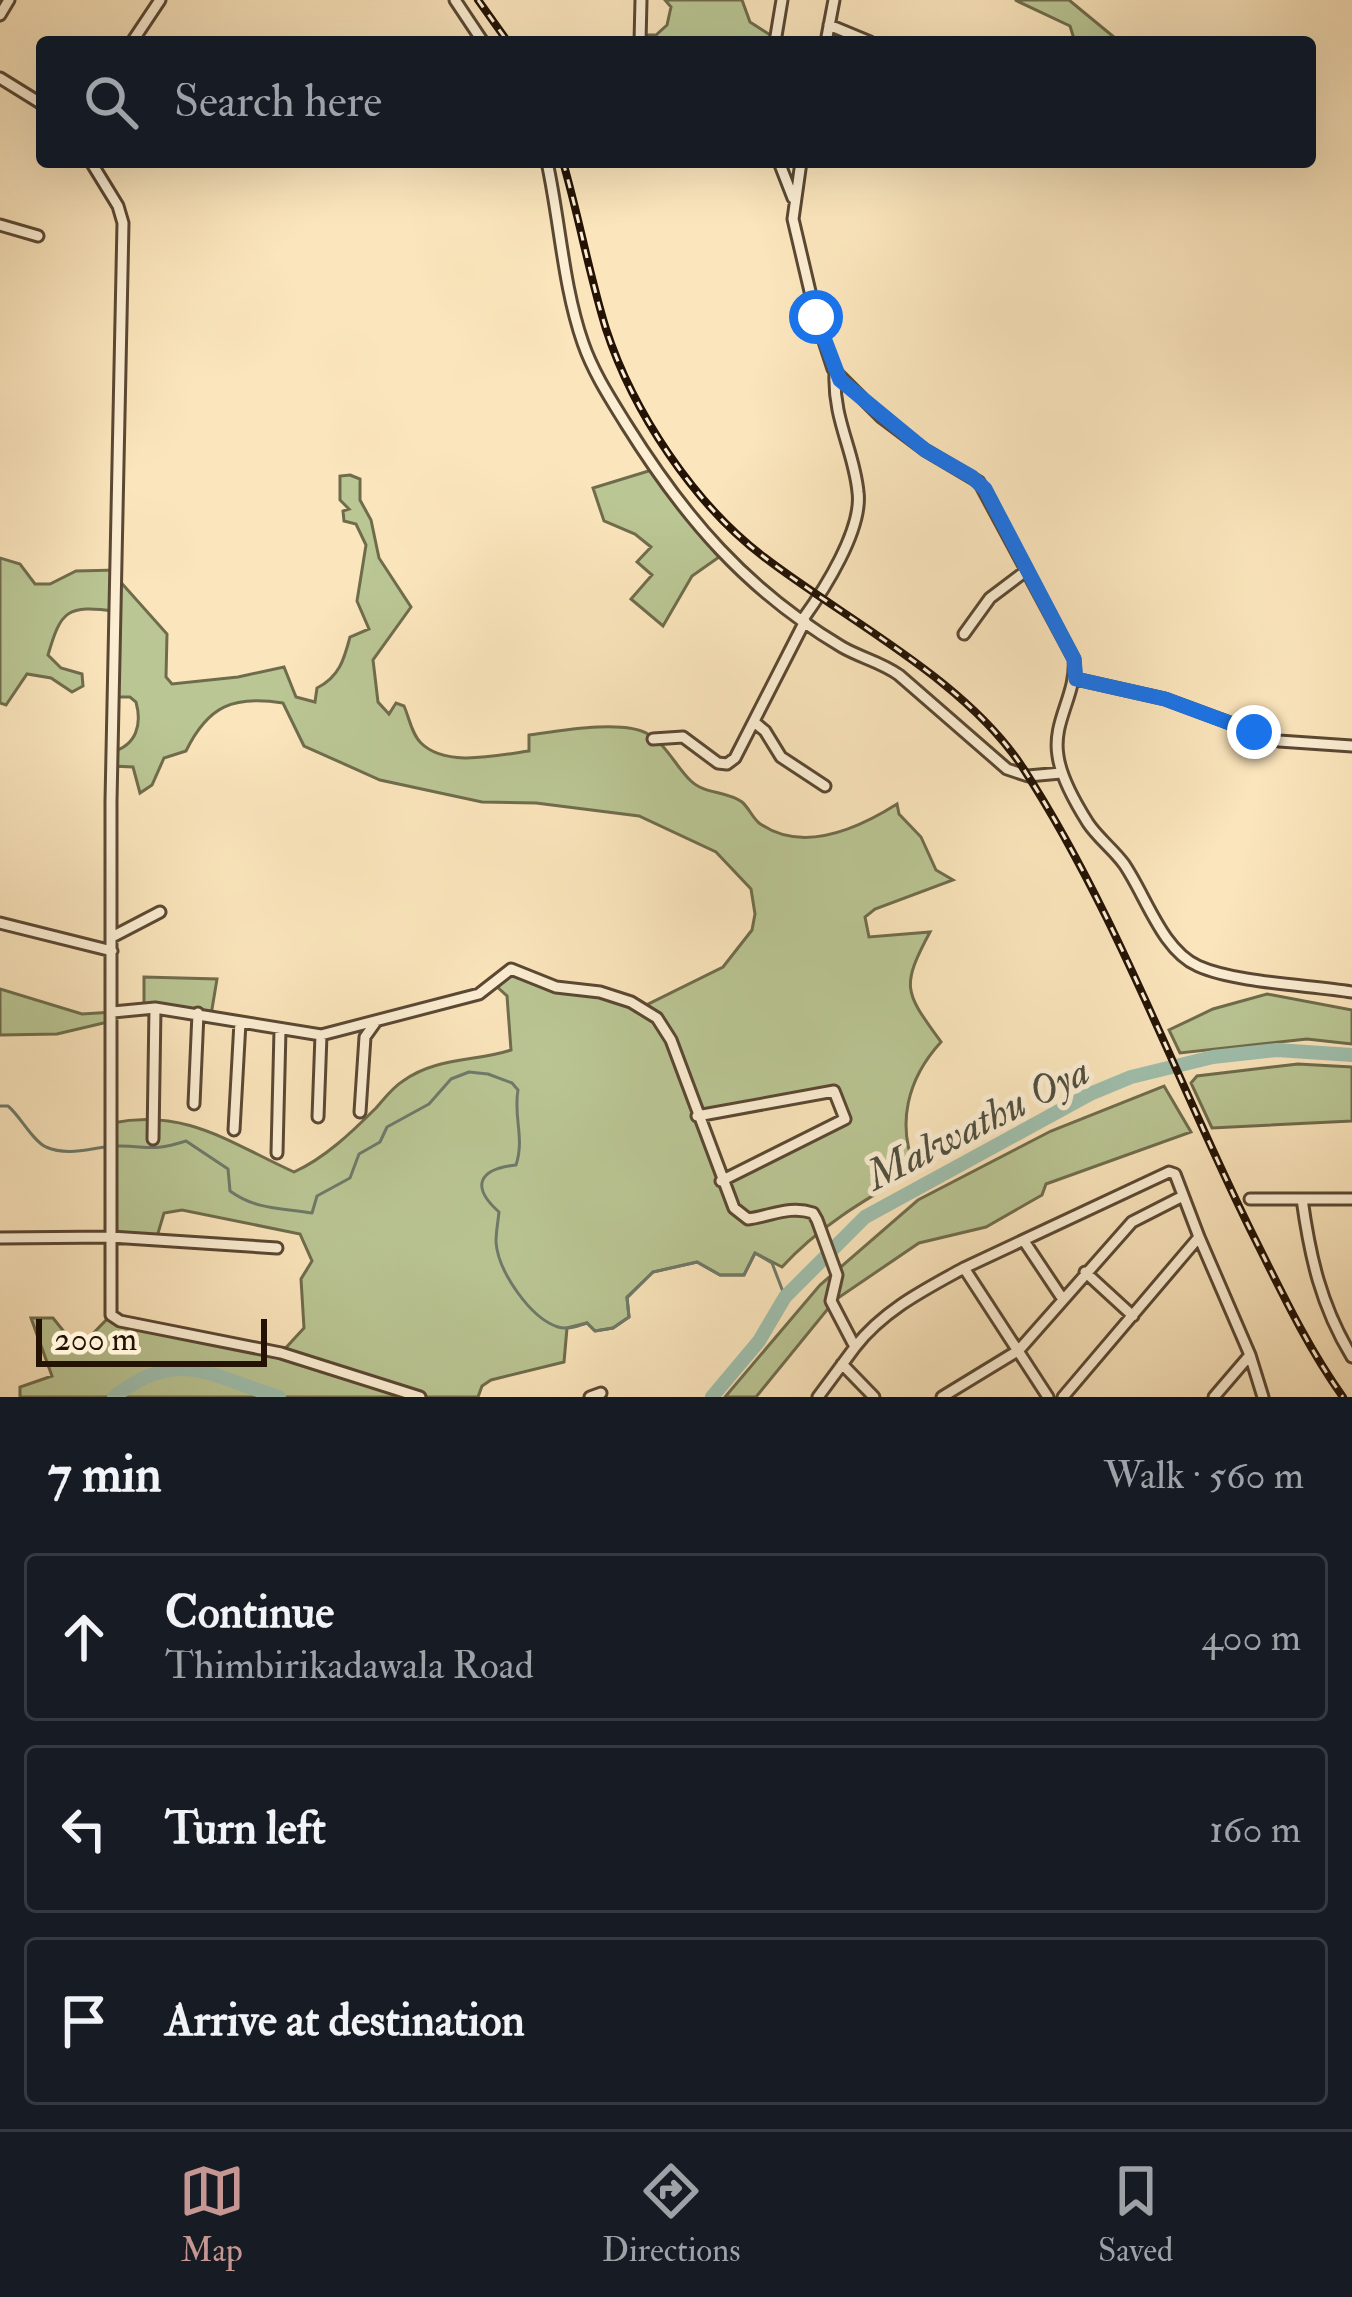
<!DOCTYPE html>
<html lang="en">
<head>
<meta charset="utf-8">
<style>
  body { margin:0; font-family:"IM FELL Double Pica",serif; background:#20242c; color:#f1f3f6 }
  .scale { position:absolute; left:36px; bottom:30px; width:231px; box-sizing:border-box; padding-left:12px; border:6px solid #241305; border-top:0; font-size:33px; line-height:42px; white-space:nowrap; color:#241305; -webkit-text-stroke:9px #fceed3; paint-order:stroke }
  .stop { position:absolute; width:36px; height:36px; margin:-27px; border:9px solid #1a73e8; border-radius:50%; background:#fff }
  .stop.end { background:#1a73e8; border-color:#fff; box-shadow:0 3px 12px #0008 }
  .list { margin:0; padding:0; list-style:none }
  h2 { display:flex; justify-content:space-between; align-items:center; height:156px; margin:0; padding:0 48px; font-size:51px }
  h2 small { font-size:39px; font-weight:400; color:#9ea1a6 }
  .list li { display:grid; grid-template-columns:78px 1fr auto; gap:36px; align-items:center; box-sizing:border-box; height:168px; margin:0 24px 24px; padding:0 24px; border:3px solid #363941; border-radius:12px }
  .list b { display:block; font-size:45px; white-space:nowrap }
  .list p { margin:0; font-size:39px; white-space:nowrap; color:#9ea1a6 }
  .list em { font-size:39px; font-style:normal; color:#9ea1a6 }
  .icon { flex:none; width:66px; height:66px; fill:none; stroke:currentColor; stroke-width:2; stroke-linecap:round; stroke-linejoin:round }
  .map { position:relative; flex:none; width:1352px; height:1397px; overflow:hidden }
  .search { position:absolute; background:#171b24; box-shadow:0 12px 48px #0002; left:36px; right:36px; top:36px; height:132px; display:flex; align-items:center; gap:30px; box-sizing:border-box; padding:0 42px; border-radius:12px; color:#9ea1a6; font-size:45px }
  .sheet { height:732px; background:#171b24 }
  nav { display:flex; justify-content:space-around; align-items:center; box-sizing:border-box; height:168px; border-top:3px solid #363941; background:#171b24; font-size:33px; color:#9ea1a6 }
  nav a { display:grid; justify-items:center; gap:6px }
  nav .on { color:#c59692 }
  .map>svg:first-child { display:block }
  .green { fill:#bac694; stroke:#6f6c4c; stroke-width:3; fill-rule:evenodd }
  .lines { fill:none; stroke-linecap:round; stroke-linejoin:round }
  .stream { stroke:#6e7a6a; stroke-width:3 }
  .river { stroke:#9fbfad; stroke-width:14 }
  .minor-casing { stroke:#5a4833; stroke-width:15 }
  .minor { stroke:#fceed3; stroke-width:9 }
  .rail-casing { stroke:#241305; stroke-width:8 }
  .rail { stroke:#fceed3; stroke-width:3; stroke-dasharray:9; stroke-linecap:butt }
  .route { stroke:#1a73e8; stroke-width:15 }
  .labels { text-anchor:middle; stroke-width:10; stroke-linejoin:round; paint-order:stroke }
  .water-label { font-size:42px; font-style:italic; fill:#4f4f40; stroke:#fceed3 }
</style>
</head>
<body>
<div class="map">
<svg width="1352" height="1397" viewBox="0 0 1352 1397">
  <rect width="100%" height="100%" fill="#fbe5bc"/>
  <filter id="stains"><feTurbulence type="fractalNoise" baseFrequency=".00167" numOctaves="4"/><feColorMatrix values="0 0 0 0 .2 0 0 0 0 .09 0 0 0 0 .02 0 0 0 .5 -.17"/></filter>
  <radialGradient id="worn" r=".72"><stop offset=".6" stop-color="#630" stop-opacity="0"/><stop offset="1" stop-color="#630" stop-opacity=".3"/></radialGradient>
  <path class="green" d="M665,0H742L750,22L775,38V42H640L639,35H656L667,25L671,7Z
    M1015,0H1069L1120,42H1075L1070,26Z
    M655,469L722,555L692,576L663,626L631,599L652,575L637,562L651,547L635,534L604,521L593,488Z
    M350,475L360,479V500L371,520L379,558L411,607L373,660L378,702L389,714L396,703L404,706C409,717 412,735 421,743C446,768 498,755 529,751V735C558,731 624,719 648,734C667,745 676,767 691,781C704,794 728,791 742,802C749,808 752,817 759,823C802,854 859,828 897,804L899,814L921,837L936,870L953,880L875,909L865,917L869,937L930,932C900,988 905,992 941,1042C907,1079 896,1125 916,1170C868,1198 820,1225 782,1267L755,1253L744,1275H720L697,1262L653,1272L627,1297L629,1317L613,1328L595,1331L587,1323L567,1328L564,1362L491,1380L482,1386L478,1397H20V1387L52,1376L31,1318H53L78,1349L111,1315L281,1353L304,1328L301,1279L312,1261L300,1234L182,1210L164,1213L156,1240L111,1237L112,1123C186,1108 230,1143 294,1172C325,1158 352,1132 376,1108C384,1099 393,1087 403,1081C436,1057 474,1062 511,1050L507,996L494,984L506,971L600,992L642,1007L723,967L752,930L755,914L751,889L716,852L639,816L536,803L482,802L380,780L304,746L283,703C233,695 208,706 186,751L164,758L152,785L140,793L133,767L112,766V752C137,745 142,724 136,702L130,697H113L115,611C67,605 61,610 48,655L61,668L82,674L83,686L72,692L51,678L27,674L6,705L0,703V558L20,564L35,584H50L76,571L117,570V578L167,634L166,677L172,684L238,677L284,667L296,697L315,702L317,688C339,677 344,660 350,637L369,629L357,601L366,545L356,524L344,521L343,511L349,509L340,500V476ZM835,1092L844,1122L722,1180L698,1115Z
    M144,977L217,979L211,1015L144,1007Z
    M0,989L82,1014L113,1012L112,1021L57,1034L0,1035Z
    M1267,994L1352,1010V1044L1307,1039L1180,1053L1169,1030L1213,1009Z
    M1298,1064L1352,1067V1121L1212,1128L1191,1083L1197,1076Z
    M1164,1086L1191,1132L1046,1184L1042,1195L986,1227L919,1243L835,1300L756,1397H725L820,1285L918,1200L1051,1131Z"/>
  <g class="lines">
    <path class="stream" d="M0,1106H8C21,1117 32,1140 46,1147C72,1158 96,1145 121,1146C152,1147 154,1151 186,1141L228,1169L230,1191C256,1210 282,1208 312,1213L317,1196L350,1178L359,1154L380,1142L387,1127L429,1104L451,1079L469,1072L488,1074L512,1083L518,1090C513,1116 525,1138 516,1165C479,1169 470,1186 499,1212C498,1222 496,1232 496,1242C498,1271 530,1318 558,1327C568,1330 578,1326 587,1323L595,1331L613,1328L629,1317L627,1298L653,1272L697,1262L720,1275H744L755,1253L772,1263L785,1297"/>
    <path class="river" d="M114,1397C179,1346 209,1376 279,1397
      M712,1397L759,1341L785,1297L865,1217L1090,1094L1131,1077L1213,1057L1277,1050L1352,1055"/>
    <defs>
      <path id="minor" d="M455,0L483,42
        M0,15L9,0
        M829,25L870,42
        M132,42L160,0
        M640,42L641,0
        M775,42L782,0
        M826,42L834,0
        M0,78L42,104
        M91,162L118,206L123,223L111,801V1315L120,1321L281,1353L420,1397
        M547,162C560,221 563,286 583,343C593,372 610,398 626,424C684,517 746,590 842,647C861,658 881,662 899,675L1007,769L1028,776L1061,773
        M779,162L793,198
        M801,162L793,219L816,317L833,369L881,417L925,450L979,482L1074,659C1077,695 1052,721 1058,756C1061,778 1076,804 1088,823C1098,838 1113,849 1124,864C1146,896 1162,950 1198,966C1236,983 1309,985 1352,992
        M0,225L38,236
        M803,619C824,590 863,529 858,492C854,450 833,420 835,373
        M964,634L990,598L1027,570
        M1076,679L1165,699L1279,741L1352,746
        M754,722L765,731L781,757L825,786
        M653,739L683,737L718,763L727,764L735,758L805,621
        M0,923L112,951
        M112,937L160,912
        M113,1012L155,1008L321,1035L479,994L511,969L556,987L600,992L631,1002L657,1018L671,1040L734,1208L748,1219C771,1216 790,1205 813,1213L817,1220L837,1275L831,1301L855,1347L818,1397
        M194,1104L198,1013
        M360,1112L365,1037L375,1023
        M697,1116L834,1091L845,1119L721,1181
        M318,1117L321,1035
        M234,1130L240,1022
        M153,1139L155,1008
        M277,1153L280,1030
        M1250,1199H1352
        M1302,1199C1310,1257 1321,1306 1352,1357
        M1199,1237L1250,1355L1263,1397
        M0,1238L111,1237L277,1248
        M1024,1241L1062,1298
        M964,1268L1169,1172L1175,1174L1199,1237L1063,1397
        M1085,1272L1133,1316
        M855,1347C884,1310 924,1290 964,1268L1048,1397
        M842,1364L874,1397
        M590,1397L601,1393
        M942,1397L1019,1350L1132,1222L1183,1196
        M1214,1397L1250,1355"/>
    </defs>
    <use href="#minor" class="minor-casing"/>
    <use href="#minor" class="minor"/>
    <defs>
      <path id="rail" d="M478,0L508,42
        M563,162C579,217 589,274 606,329C633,412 694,504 764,557C846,620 966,680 1023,768C1118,915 1177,1083 1255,1239C1282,1293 1308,1348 1343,1397"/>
    </defs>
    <use href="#rail" class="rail-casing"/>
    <use href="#rail" class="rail"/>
  </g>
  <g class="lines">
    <path class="route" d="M816,317L840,380L925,450L972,477L985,489L1074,659L1076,679L1165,699L1254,732"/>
  </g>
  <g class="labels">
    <g class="water-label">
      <text transform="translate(977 1122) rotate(-27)" y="15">Malwathu Oya</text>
    </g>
  </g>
  <rect width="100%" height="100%" filter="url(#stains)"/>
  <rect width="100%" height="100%" fill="url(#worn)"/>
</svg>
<div class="scale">200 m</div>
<div class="stop" style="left:816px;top:317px"></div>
<div class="stop end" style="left:1254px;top:732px"></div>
<div class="search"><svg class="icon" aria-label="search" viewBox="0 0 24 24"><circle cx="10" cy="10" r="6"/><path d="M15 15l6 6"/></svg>Search here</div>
</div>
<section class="sheet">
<h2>7 min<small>Walk · 560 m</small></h2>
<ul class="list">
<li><svg class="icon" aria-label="ahead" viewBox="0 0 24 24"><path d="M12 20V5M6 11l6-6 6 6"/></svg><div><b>Continue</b><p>Thimbirikadawala Road</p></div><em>400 m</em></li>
<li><svg class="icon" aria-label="left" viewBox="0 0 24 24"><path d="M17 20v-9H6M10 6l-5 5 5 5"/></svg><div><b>Turn left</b></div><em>160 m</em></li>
<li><svg class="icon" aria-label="arrive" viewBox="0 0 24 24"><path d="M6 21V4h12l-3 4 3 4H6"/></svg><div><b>Arrive at destination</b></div></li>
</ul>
</section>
<nav>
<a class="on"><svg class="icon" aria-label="map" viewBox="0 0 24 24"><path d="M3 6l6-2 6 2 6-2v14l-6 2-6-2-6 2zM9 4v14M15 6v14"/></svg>Map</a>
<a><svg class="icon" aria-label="directions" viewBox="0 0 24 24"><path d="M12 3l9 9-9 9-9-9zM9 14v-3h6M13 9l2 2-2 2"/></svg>Directions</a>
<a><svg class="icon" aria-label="saved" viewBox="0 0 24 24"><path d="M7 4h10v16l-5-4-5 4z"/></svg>Saved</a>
</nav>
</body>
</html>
